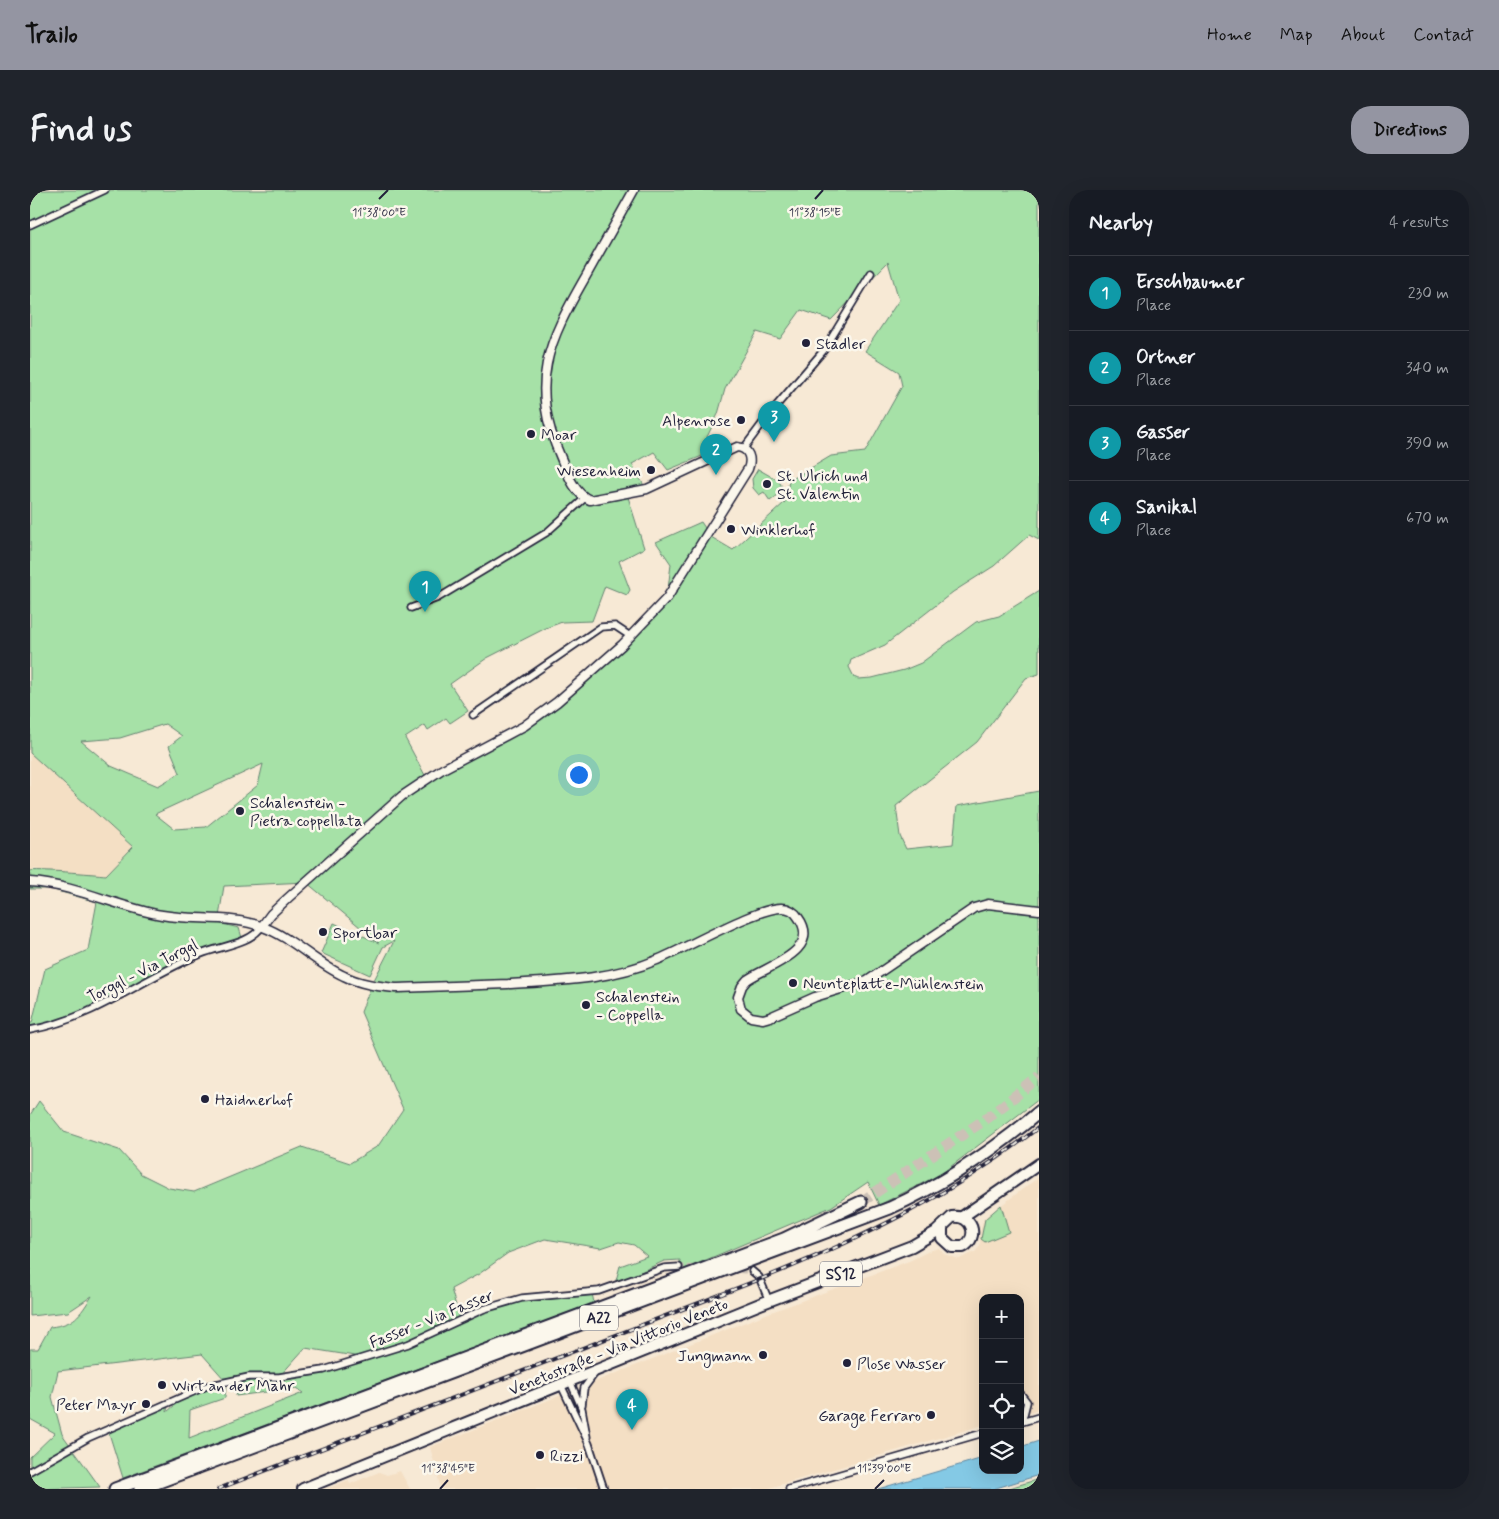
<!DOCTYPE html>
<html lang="en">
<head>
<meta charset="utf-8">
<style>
  body { margin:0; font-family:Mynerve,sans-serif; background:#20242c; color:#f1f3f6 }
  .controls { position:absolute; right:15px; bottom:15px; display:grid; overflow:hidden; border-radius:10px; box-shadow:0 5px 20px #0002 }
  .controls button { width:45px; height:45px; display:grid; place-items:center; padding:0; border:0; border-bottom:1px solid #363941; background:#171b24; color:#f1f3f6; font:25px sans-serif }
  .you { position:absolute; left:548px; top:584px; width:18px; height:18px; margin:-12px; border:4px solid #fff; border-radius:50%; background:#1a73e8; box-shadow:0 0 0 8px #1a73e833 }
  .badge { display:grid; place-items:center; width:32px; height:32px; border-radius:50%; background:#9495a2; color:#fff; font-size:16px; font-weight:700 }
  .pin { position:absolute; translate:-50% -41px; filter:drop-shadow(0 1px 2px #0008) }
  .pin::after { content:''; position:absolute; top:26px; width:18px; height:15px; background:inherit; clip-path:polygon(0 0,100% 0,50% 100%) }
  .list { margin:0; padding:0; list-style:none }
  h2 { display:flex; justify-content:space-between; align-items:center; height:65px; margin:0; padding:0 20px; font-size:21px }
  h2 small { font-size:16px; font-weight:400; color:#9ea1a6 }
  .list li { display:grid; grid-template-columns:32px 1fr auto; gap:15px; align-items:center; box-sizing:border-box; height:75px; padding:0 20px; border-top:1px solid #363941 }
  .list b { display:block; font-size:19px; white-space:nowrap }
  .list p { margin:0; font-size:16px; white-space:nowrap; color:#9ea1a6 }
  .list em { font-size:16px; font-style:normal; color:#9ea1a6 }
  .icon { flex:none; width:28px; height:28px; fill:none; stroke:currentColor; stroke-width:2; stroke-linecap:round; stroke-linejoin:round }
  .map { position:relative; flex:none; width:1009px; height:1299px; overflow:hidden; border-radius:20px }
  header { display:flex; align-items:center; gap:30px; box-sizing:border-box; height:70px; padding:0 25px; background:#9495a2; color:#111 }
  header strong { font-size:24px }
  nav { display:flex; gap:28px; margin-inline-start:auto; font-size:18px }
  .intro { display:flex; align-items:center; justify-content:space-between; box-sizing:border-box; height:120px; padding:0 30px }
  h1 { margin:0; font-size:35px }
  .button { padding:12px 22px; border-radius:20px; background:#9495a2; color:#111; font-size:18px; font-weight:700 }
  main { display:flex; gap:30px; padding:0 30px }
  aside { flex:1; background:#171b24; border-radius:20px; box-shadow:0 5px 20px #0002 }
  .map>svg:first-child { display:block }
  .built { fill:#f4dfc4 }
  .green { fill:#a6e1a7; stroke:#648271; fill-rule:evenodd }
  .water { fill:#84c9e5; stroke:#5d86a1 }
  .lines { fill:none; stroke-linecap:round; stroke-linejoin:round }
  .minor-tunnel { stroke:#ccc1b6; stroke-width:5.5; stroke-dasharray:5.5 3; stroke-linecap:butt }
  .motorway-tunnel { stroke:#ccc1b6; stroke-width:11; stroke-dasharray:11 5.5; stroke-linecap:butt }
  .minor-casing { stroke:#22223b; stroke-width:9 }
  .tertiary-casing { stroke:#22223b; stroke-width:11 }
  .primary-casing { stroke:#22223b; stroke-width:14 }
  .motorway-casing { stroke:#22223b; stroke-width:15 }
  .minor { stroke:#fbf7ec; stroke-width:5.5 }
  .tertiary { stroke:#fbf7ec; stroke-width:8 }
  .primary { stroke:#fbf7ec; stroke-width:10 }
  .motorway { stroke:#fbf7ec; stroke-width:11 }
  .rail-casing { stroke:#22223b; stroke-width:4 }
  .rail { stroke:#fbf7ec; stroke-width:2; stroke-dasharray:5.5; stroke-linecap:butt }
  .ticks { fill:none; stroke:#22223b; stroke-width:2 }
  .poi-dot { fill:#22223b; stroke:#fbf7ec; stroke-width:2 }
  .labels { text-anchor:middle; stroke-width:5; stroke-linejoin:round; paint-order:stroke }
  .shield { fill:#fbf7ec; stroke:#636270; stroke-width:1 }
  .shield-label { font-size:15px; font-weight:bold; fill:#22223b }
  .poi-label { font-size:16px; fill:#22223b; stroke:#fbf7ec; text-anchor:start }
  .street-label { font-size:16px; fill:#22223b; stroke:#fbf7ec }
  .ticks-label { font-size:12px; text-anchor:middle; fill:#22223b; stroke:#fbf7ec; stroke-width:5; stroke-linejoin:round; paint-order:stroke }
</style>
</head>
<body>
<header>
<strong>Trailo</strong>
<nav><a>Home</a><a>Map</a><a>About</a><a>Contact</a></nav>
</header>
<div class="intro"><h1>Find us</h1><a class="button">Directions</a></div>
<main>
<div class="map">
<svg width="1009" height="1299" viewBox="0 0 1009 1299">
  <rect width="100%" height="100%" fill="#f7e9d5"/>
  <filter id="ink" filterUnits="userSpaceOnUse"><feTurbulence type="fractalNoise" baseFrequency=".02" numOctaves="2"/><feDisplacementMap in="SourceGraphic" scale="10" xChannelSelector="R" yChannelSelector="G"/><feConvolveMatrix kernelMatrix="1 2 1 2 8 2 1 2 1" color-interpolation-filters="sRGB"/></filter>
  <g filter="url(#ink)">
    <path class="built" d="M0,563L103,657L76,685L20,683L5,679L0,681Z
      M1009,987V1219L990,1225V1108H953V1235L736,1299H411L400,1257L736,1124L879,1071L899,1061L909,1058L914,1064L929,1069L945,1062L950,1056V1041L954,1028Z
      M370,1281L380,1299H296L318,1290L320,1294L349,1282L357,1285Z"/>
    <path class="green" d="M0,0H1009V350L999,345L964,376L923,402L855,455L821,470L819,477L824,487L828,489L842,488L874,480L891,473L946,432L969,426L1009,401V484L996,488L947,552L866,616L870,646L876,659L923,654L927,616L1009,601V909L911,984L849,1015L838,992L801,1017L650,1081V1070L634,1071L585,1094L590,1076L617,1066L604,1055L589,1052L571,1058L515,1049L478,1063L449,1084L421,1099L430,1129L492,1108L562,1103L564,1113L93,1288L78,1240L138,1212L137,1222L155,1206L196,1194L195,1208L160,1220L159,1248L273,1203L266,1198L206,1206L208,1192L246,1188L195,1190L172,1164L28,1181L22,1207L32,1244L70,1297L0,1299V1267L25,1243L0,1229V1159H8L20,1137C45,1134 49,1126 62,1106L38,1122L0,1126V925L9,911L34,942L89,960L111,984L139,998L164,1002L272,957L320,973L348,956L373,919L331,822L341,796L364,751L353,757L340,785L291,763L304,733L349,753L276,692L194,696L188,733L209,738L213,751L187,757L85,810L0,844V833H2L15,779L58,760L67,712L20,699H0V681C4,679 65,684 76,685L103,657L0,563ZM858,72L869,110L835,161L869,182L872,196L835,262L801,266L759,291L755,312L703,360L681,347L671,332L626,352L641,374L637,408L527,512L481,544L397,589L375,548L395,535L398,540L416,528L420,533L438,521L420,494L457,468L516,438L532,432L562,431L575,396L597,405L600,400L589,371L614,358L598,307L617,301L602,274L624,262L638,280L689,259L677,247L688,224L695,199L727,142L750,149L771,120L801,130ZM135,534L152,546L139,556L150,583L128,596L81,576L51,551L90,548ZM233,574L228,595L176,637L144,639L125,624ZM275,1158L337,1168L249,1187Z
      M728,279L749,291L752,297L748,305L740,311L734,302L729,305L723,298L722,289Z
      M971,1015L979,1042L955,1052L951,1049L955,1029Z
      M1009,1289V1299H976Z"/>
    <path class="water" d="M1009,1251V1285L963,1299H848L953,1268V1280H990V1257Z"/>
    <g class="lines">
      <path class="minor-tunnel" d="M649,1077L667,1078
        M702,1080L722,1081"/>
      <path class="motorway-tunnel" d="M831,1012L956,929L1009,887"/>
      <defs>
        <path id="minor" d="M0,35L75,0
          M714,258L741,222L794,160L841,83
          M381,418L408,408L516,343L555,308
          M443,525L571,437L585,436L600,446
          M0,840C64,829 112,788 171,764C190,756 221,754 232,736
          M722,1081L729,1087L739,1111
          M540,1191L552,1219L557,1247
          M531,1195L559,1254L574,1299
          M990,1203L997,1212L992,1232
          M552,1215L554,1198L565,1183
          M992,1232L1009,1227
          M0,1281L58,1248L177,1196L219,1187H249L294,1180L378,1154L454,1119L492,1108L569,1101L634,1078L649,1077
          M759,1299L953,1243"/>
        <path id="tertiary" d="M0,692C46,695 87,717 132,725C165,731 201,725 233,737C263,748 285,773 314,786C330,794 347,796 365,798C403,797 441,795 478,794C529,791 580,790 627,770C653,760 730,716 752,718C759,718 765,722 768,727C793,761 737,776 717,790L712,796L708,807L711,819L721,827L733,829L740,827L785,807L837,791L944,718L958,714L1009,720
          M232,736L241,724L258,708L372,606L411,580L494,536L527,512L592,455L637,408L718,279C722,269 719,258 707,257L617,299L560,310C544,304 537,282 531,268C498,193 518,152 556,86C572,57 588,29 604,0"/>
        <path id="primary" d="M932,1027L1009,974
          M273,1299L730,1114L882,1056L906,1042L922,1027C942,1024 950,1047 933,1057H922L912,1048V1037"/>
        <path id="motorway" d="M85,1299L754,1049L831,1012
          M110,1299L860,1018C915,993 963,961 1009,922"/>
      </defs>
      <use href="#minor" class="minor-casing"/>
      <use href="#tertiary" class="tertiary-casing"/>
      <use href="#primary" class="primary-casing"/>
      <use href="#motorway" class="motorway-casing"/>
      <use href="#minor" class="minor"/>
      <use href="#tertiary" class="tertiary"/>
      <use href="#primary" class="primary"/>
      <use href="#motorway" class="motorway"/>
      <defs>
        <path id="rail" d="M188,1299L741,1085C835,1047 929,1001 1009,937"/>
      </defs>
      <use href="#rail" class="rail-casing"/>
      <use href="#rail" class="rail"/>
    </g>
  </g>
  <path class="ticks" d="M349,9L358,0M785,9L793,0M410,1299L418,1290M845,1299L854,1290"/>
  <g class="poi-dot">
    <circle cx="776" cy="153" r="5"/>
    <circle cx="711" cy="230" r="5"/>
    <circle cx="501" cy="244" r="5"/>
    <circle cx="621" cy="280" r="5"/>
    <circle cx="737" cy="294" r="5"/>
    <circle cx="701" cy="339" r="5"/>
    <circle cx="210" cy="621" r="5"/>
    <circle cx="293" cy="742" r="5"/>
    <circle cx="763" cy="793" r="5"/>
    <circle cx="556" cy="815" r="5"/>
    <circle cx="175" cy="909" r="5"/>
    <circle cx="733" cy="1165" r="5"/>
    <circle cx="817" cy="1173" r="5"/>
    <circle cx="132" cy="1195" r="5"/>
    <circle cx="116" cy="1214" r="5"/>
    <circle cx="901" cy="1225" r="5"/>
    <circle cx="510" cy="1265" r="5"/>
  </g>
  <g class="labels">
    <g class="shield">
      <rect x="790" y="1071.5" width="42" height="25" rx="4"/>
      <rect x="550" y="1115.5" width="38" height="25" rx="4"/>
    </g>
    <g class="shield-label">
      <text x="811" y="1089">SS12</text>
      <text x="569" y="1133">A22</text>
    </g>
    <g class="poi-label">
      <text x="786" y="159">Stadler</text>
      <text x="701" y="236" text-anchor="end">Alpenrose</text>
      <text x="511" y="250">Moar</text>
      <text x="611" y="286" text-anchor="end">Wiesenheim</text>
      <text x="747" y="291">St. Ulrich und<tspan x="747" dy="18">St. Valentin</tspan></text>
      <text x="711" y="345">Winklerhof</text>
      <text x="220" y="618">Schalenstein -<tspan x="220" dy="18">Pietra coppellata</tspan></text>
      <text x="303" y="748">Sportbar</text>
      <text x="773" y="799">Neunteplatte-Mühlenstein</text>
      <text x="566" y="812">Schalenstein<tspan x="566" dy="18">- Coppella</tspan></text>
      <text x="185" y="915">Haidnerhof</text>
      <text x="723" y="1171" text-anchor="end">Jungmann</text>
      <text x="827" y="1179">Plose Wasser</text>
      <text x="142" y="1201">Wirt an der Mahr</text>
      <text x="106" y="1220" text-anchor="end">Peter Mayr</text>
      <text x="891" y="1231" text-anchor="end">Garage Ferraro</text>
      <text x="520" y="1271">Rizzi</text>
    </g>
    <g class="street-label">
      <text transform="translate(112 780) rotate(-27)" y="6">Torggl - Via Torggl</text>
      <text transform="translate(401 1128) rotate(-22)" y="6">Fasser - Via Fasser</text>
      <text transform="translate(588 1156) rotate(-22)" y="6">Venetostraße - Via Vittorio Veneto</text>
    </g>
  </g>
  <g class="ticks-label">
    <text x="349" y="26">11°38'00"E</text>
    <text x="785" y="26">11°38'15"E</text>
    <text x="418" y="1282">11°38'45"E</text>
    <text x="854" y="1282">11°39'00"E</text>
  </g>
</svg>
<div class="controls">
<button>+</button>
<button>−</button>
<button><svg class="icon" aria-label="locate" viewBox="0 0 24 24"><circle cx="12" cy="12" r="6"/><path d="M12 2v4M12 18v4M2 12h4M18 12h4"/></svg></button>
<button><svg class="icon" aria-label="layers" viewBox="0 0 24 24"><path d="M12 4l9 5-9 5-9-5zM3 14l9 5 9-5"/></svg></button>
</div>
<div class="you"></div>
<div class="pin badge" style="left:395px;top:422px;background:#0f9aa8">1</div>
<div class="pin badge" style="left:686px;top:285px;background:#0f9aa8">2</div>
<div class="pin badge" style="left:744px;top:252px;background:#0f9aa8">3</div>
<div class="pin badge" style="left:602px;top:1240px;background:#0f9aa8">4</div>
</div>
<aside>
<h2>Nearby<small>4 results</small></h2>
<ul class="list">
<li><span class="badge" style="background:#0f9aa8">1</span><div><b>Erschbaumer</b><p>Place</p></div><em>230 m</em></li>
<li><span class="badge" style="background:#0f9aa8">2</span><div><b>Ortner</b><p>Place</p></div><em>340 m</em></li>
<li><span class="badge" style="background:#0f9aa8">3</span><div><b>Gasser</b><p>Place</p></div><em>390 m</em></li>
<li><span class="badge" style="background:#0f9aa8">4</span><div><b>Sanikal</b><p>Place</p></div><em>670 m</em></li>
</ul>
</aside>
</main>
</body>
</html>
